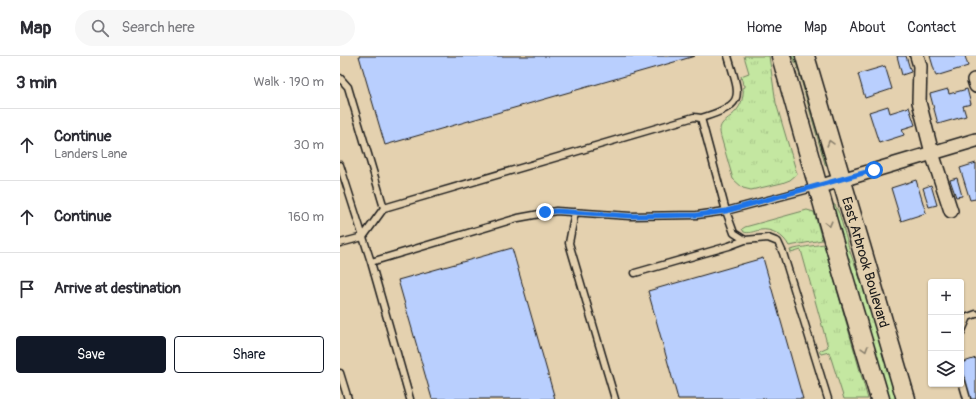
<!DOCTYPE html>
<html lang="en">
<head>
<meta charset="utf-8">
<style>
  body { margin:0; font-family:Pangolin,sans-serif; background:#f7f7f7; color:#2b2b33 }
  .controls { position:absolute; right:12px; bottom:12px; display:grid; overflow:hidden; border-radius:4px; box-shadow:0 1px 3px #0004 }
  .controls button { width:36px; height:36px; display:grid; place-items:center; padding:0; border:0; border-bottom:1px solid #e1e1e2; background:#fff; color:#2b2b33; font:20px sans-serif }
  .stop { position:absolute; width:12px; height:12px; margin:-9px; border:3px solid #1a73e8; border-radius:50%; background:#fff }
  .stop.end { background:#1a73e8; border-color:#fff; box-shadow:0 1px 4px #0008 }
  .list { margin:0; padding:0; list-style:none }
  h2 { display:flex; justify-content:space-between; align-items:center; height:52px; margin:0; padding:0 16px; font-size:17px }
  h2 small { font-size:13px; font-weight:400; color:#7c7c81 }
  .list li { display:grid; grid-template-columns:26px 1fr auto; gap:12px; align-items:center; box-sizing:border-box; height:72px; padding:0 16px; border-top:1px solid #e1e1e2 }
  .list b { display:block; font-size:15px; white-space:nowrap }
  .list p { margin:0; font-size:13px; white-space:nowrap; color:#7c7c81 }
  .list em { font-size:13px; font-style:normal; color:#7c7c81 }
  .actions { display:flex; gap:8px; padding:12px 16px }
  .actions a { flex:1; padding:9px 0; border:1px solid #111827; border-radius:4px; text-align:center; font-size:14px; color:#111827 }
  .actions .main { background:#111827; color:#fff }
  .icon { flex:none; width:22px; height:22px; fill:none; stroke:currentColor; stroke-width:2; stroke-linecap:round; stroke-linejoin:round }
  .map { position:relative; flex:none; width:636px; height:343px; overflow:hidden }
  header { display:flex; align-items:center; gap:24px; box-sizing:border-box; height:56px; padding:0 20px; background:#fff; border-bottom:1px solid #e1e1e2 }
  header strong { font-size:19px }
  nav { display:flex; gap:22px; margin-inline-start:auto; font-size:14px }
  .search { width:280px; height:36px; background:#f7f7f7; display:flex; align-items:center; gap:10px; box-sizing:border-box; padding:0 14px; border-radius:22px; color:#7c7c81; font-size:15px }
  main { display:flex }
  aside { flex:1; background:#fff }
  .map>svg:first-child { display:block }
  .grass { fill:url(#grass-tufts); stroke:#70825e }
  .building { fill:#b9cffe; stroke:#1c1c1c }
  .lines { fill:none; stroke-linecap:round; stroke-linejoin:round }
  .lane-casing { stroke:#1c1c1c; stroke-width:9 }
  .street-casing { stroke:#1c1c1c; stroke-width:16 }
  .secondary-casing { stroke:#1c1c1c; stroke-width:21 }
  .lane { stroke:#e4d1af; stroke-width:6 }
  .street { stroke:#e4d1af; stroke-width:13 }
  .secondary { stroke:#e4d1af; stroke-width:18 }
  .oneway { stroke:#8a806d }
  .route { stroke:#1a73e8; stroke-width:5 }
  .labels { text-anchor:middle; stroke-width:3; stroke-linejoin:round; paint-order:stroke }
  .street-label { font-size:14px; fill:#1c1c1c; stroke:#e4d1af }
</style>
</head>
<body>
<header>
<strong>Map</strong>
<div class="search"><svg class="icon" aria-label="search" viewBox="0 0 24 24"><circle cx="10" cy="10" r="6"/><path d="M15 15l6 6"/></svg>Search here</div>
<nav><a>Home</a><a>Map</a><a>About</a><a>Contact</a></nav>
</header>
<main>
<aside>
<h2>3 min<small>Walk · 190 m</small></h2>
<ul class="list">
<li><svg class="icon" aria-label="ahead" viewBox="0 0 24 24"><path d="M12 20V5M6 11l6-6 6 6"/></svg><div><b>Continue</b><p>Landers Lane</p></div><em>30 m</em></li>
<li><svg class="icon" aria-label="ahead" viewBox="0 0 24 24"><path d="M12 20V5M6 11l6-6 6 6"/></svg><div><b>Continue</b></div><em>160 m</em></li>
<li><svg class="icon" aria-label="arrive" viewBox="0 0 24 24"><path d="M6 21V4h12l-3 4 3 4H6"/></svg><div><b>Arrive at destination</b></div></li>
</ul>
<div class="actions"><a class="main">Save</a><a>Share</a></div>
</aside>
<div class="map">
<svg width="636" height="343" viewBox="0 0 636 343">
  <defs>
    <pattern id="grass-tufts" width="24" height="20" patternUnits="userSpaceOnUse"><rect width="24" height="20" fill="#c4e7a1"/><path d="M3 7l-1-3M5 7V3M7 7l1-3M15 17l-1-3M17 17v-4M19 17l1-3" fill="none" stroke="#a8c68a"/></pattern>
  </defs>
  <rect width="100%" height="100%" fill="#e4d1af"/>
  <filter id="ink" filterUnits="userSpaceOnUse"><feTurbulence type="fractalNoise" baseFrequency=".025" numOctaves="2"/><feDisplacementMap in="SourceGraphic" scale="8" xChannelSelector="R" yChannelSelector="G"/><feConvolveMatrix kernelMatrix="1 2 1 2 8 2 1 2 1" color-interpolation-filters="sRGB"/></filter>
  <g filter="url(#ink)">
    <path class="grass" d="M404,0H429L436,47L457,118L450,124L442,127L411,134L403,132L393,123L381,81C380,77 379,72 382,68C384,65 388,62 391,60C400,53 404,43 403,32L405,31V29H403L401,20L409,17Z
      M452,0H459L490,109L488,112L485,108L457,10Z
      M491,148L495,149L499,157L510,196L526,238L558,343H547Z
      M467,154L474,156L482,184L449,190C444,180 432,172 420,174C414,175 409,178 404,176L402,173L405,171Z
      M484,188L528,343H504L489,296L481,298L479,295L488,291L461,194L451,197L450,194C461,191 472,190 484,188Z"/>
    <path class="building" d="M19,0H355L45,89Z
      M557,0H566L571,16L562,19Z
      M590,0H625L628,10L596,20Z
      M545,10L552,33L525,42L518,18Z
      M608,33L609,38L627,33L631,48L623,50L626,60L598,68L590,38Z
      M548,50L550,57L569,51L575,69L562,73L564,79L539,87L529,56Z
      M636,107V143L630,144L620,112Z
      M617,122L622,140L616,141L610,124Z
      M576,124L586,157L561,165L551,132Z
      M591,129L597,149L589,151L583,132Z
      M172,192L215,343H92L58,224Z
      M423,202L463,343H338L308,235Z
      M636,302V343H629L621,314V307Z"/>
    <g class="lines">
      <defs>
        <path id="lane" d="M388,0C400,41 407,48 361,62L386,155L394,177L405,184L428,182L438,186L443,197L488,343
          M0,22L8,31L44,152
          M0,109L31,206
          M235,156L229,187L275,343
          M0,187L23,181L44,152L354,61L361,62
          M295,217L389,190L405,184
          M621,277L628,261L636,258
          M0,317L8,343
          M621,322L627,343
          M70,343L31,206L178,162L216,155L290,160L357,159L386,155L477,131"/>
        <path id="street" d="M577,0L580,10L579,46L592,97L611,155
          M634,24L636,30
          M478,131L636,84"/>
        <g id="secondary">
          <path d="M441,0L499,205L540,343"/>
          <path id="s1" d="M465,0L566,343"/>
        </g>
      </defs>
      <use href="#lane" class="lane-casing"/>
      <use href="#street" class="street-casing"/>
      <use href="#secondary" class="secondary-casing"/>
      <use href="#lane" class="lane"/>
      <use href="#street" class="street"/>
      <use href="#secondary" class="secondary"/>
    </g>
    <defs><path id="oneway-chevron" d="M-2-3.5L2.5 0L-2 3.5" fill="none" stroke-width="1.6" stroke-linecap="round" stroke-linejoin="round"/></defs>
    <g class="oneway">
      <use href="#oneway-chevron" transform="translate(490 87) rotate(-106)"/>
      <use href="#oneway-chevron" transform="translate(489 168) rotate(75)"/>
      <use href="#oneway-chevron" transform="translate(525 293) rotate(73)"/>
    </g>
  </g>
  <g class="lines" filter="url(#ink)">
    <path class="route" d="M205,156L216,155L290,160L357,159L386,155L534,114"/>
  </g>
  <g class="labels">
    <g class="street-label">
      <text dy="5" stroke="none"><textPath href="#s1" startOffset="215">East Arbrook Boulevard</textPath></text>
    </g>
  </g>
</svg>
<div class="controls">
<button>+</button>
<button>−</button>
<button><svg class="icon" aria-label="layers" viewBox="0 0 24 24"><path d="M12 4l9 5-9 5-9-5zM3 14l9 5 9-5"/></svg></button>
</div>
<div class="stop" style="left:534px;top:114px"></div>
<div class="stop end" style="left:205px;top:156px"></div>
</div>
</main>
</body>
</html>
